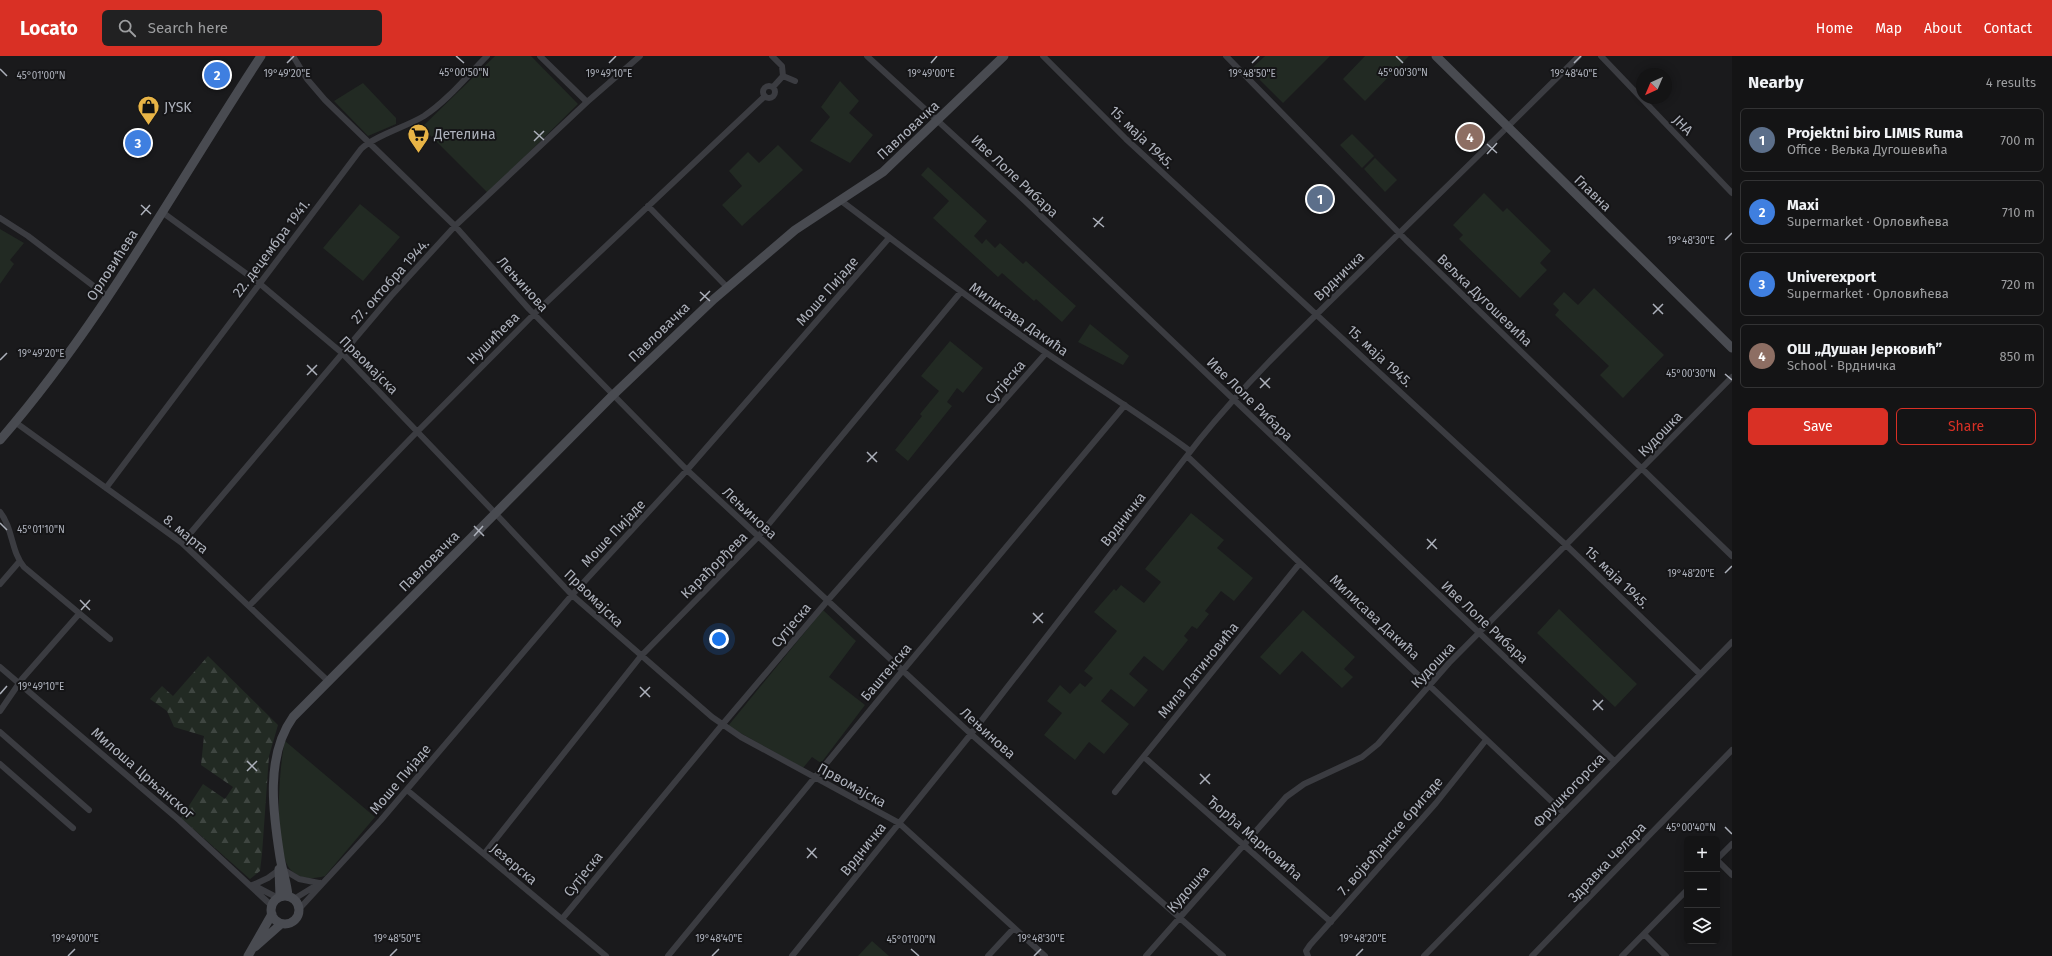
<!DOCTYPE html>
<html lang="en">
<head>
<meta charset="utf-8">
<style>
  body { margin:0; font-family:"Fira Sans",sans-serif; background:#212122; color:#f1f3f6 }
  .controls { position:absolute; right:12px; bottom:12px; display:grid; overflow:hidden; border-radius:6px; box-shadow:0 2px 10px #0003 }
  .controls button { width:36px; height:36px; display:grid; place-items:center; padding:0; border:0; border-bottom:1px solid #333334; background:#141415; color:#f1f3f6; font:20px sans-serif }
  .compass { position:absolute; left:1636px; top:12px; width:36px; height:36px; border-radius:50%; background:#141415; box-shadow:0 2px 10px #0003; rotate:224deg }
  .you { position:absolute; left:719px; top:583px; width:14px; height:14px; margin:-10px; border:3px solid #fff; border-radius:50%; background:#1a73e8; box-shadow:0 0 0 6px #1a73e833 }
  .badge { display:grid; place-items:center; width:26px; height:26px; border-radius:50%; background:#d93025; color:#fff; font-size:13px; font-weight:700 }
  .pin { position:absolute; translate:-50% -50%; border:2px solid #fff; box-shadow:0 1px 4px #0006 }
  .list { margin:0; padding:0; list-style:none }
  h2 { display:flex; justify-content:space-between; align-items:center; height:52px; margin:0; padding:0 16px; font-size:17px }
  h2 small { font-size:13px; font-weight:400; color:#9d9ea0 }
  .list li { display:grid; grid-template-columns:26px 1fr auto; gap:12px; align-items:center; box-sizing:border-box; height:64px; margin:0 8px 8px; padding:0 8px; border:1px solid #333334; border-radius:6px }
  .list b { display:block; font-size:15px; white-space:nowrap }
  .list p { margin:0; font-size:13px; white-space:nowrap; color:#9d9ea0 }
  .list em { font-size:13px; font-style:normal; color:#9d9ea0 }
  .actions { display:flex; gap:8px; padding:12px 16px }
  .actions a { flex:1; padding:9px 0; border:1px solid #d93025; border-radius:6px; text-align:center; font-size:14px; color:#d93025 }
  .actions .main { background:#d93025; color:#fff }
  .icon { flex:none; width:22px; height:22px; fill:none; stroke:currentColor; stroke-width:2; stroke-linecap:round; stroke-linejoin:round }
  .map { position:relative; flex:none; width:1732px; height:900px; overflow:hidden }
  header { display:flex; align-items:center; gap:24px; box-sizing:border-box; height:56px; padding:0 20px; background:#d93025; color:#fff }
  header strong { font-size:19px }
  nav { display:flex; gap:22px; margin-inline-start:auto; font-size:14px }
  .search { width:280px; height:36px; background:#212122; display:flex; align-items:center; gap:10px; box-sizing:border-box; padding:0 14px; border-radius:6px; color:#9d9ea0; font-size:15px }
  main { display:flex }
  aside { flex:1; background:#141415 }
  .map>svg:first-child { display:block }
  .green { fill:#222a23 }
  .forest { fill:url(#forest-firs) }
  .lines { fill:none; stroke-linecap:round; stroke-linejoin:round }
  .street { stroke:#3b3c41; stroke-width:6 }
  .secondary { stroke:#494b51; stroke-width:9 }
  .ticks { fill:none; stroke:#adb1bb; stroke-width:1.5 }
  .labels { text-anchor:middle; stroke-width:4; stroke-linejoin:round; paint-order:stroke }
  .poi-label { font-size:14px; fill:#adb1bb; stroke:#151517; text-anchor:start }
  .street-label { font-size:14px; fill:#adb1bb; stroke:#151517 }
  .ticks-label { font-size:10px; text-anchor:middle; fill:#adb1bb; stroke:#151517; stroke-width:4; stroke-linejoin:round; paint-order:stroke }
</style>
</head>
<body>
<header>
<strong>Locato</strong>
<div class="search"><svg class="icon" aria-label="search" viewBox="0 0 24 24"><circle cx="10" cy="10" r="6"/><path d="M15 15l6 6"/></svg>Search here</div>
<nav><a>Home</a><a>Map</a><a>About</a><a>Contact</a></nav>
</header>
<main>
<div class="map">
<svg width="1732" height="900" viewBox="0 0 1732 900">
  <defs>
    <pattern id="forest-firs" width="22" height="20" patternUnits="userSpaceOnUse"><rect width="22" height="20" fill="#222a23"/><path d="M5 1l3.5 6h-7zM16 11l3.5 6h-7z" fill="#3f4641"/></pattern>
  </defs>
  <rect width="100%" height="100%" fill="#1a1a1c"/>
  <path class="green" d="M495,0H531L578,48L488,137L422,71Z
    M1265,0H1330L1283,47L1250,14Z
    M1365,0H1409L1365,45L1343,23Z
    M840,25L859,45L849,57L873,79L850,107L810,85L830,61L821,51Z
    M363,27L396,62V68L368,80L334,45Z
    M1352,78L1374,100L1362,112L1340,89Z
    M778,89L803,114L742,170L722,149L742,130L729,115L748,96L759,107Z
    M1375,102L1397,124L1385,136L1364,113Z
    M928,111L987,165L974,180L982,188L986,183L995,192L1000,187L1023,208L1026,205L1076,250L1062,266L1036,243L1034,245L1002,217L998,221L933,162L949,145L921,119Z
    M1484,137L1503,156L1507,152L1551,195L1540,207L1547,214L1520,242L1459,183L1463,179L1453,169Z
    M360,148L400,181L363,225L323,192Z
    M0,173L24,187L10,204L14,208L0,228Z
    M1594,232L1664,299L1623,342L1600,319L1609,310L1555,259L1559,254L1553,248L1564,236L1578,249Z
    M1090,268L1129,300L1123,309L1078,286Z
    M950,285L983,312L963,337L957,332L947,346L952,350L908,405L895,394L922,360L920,358L939,335L921,320Z
    M1191,457L1224,484L1217,492L1253,522L1234,545L1221,535L1205,555L1209,558L1197,573L1192,570L1184,580L1188,584L1163,615L1144,600L1129,618L1148,634L1134,651L1111,633L1101,645L1129,668L1104,698L1089,686L1075,704L1044,679L1062,657L1047,645L1060,629L1070,638L1080,627L1085,631L1093,622L1084,615L1117,575L1094,556L1114,533L1116,535L1121,529L1144,547L1161,526L1145,513Z
    M1559,553L1637,628L1615,651L1537,577Z
    M823,554L856,585L829,621L865,649L821,707L812,701L803,712L728,670Z
    M1303,554L1355,601L1344,613L1353,621L1342,632L1302,595L1280,619L1260,601Z
    M285,685L375,761L325,820C313,823 303,824 293,816C272,801 279,709 285,685Z
    M872,885L889,900H858Z"/>
  <path class="forest" d="M208,600L278,669L269,700L262,798L260,815L250,823L181,762L203,728L225,743L233,731L201,709L204,680L174,671L167,655L150,643L162,630L173,640Z"/>
  <g class="lines">
    <path class="street" d="M293,0L307,23L325,44L455,170L529,253L687,414L971,678L1223,900
      M540,0L587,46
      M772,0L782,10L783,20L773,31
      M867,0L1023,143L1614,705
      M1043,0L1126,83L1566,489L1700,618
      M1226,0L1406,184L1732,500
      M1601,0L1732,137
      M783,20L795,25
      M763 36a6 6 0 1 1 12 0a6 6 0 1 1-12 0Z
      M840,144C908,195 975,248 1045,296C1093,329 1143,360 1190,395
      M648,150L727,231
      M162,156L259,227L342,297L496,458L572,539L712,661L741,681L899,767L1045,900
      M0,162L28,180L108,241
      M15,366L182,487L328,625
      M1187,400L1564,757
      M106,432L361,93C374,80 406,71 424,60C448,44 467,20 487,0
      M0,456C13,472 11,496 24,511L110,583
      M182,487L391,240L455,170L587,46L640,0
      M0,528L19,506
      M249,550L411,382L534,258L765,40
      M0,611L179,764L272,850
      M0,655L22,623L79,558
      M0,676L89,754
      M1144,701L1331,866
      M0,708L73,772
      M407,734L606,900
      M1115,736L1300,507
      M484,798L641,600L758,481L960,237
      M1717,803L1732,788
      M1717,804L1732,819
      M284,814L299,823L319,827
      M253,829L278,842
      M253,829L268,822L279,814
      M294,843L320,827
      M300,852L381,764L572,539L687,414L889,182
      M562,863L722,669L828,544L1046,297
      M1644,878L1666,900
      M668,900L899,619L1125,349
      M792,900L971,678L1200,383C1251,320 1310,265 1368,208C1438,139 1509,70 1579,0
      M988,900L1014,872
      M1146,900L1286,741L1304,728L1362,701L1378,688L1449,607L1732,321
      M1308,900L1306,895L1310,889L1436,747L1486,684
      M1424,900L1732,586
      M1532,900L1732,694
      M1622,900L1687,834"/>
    <path class="secondary" d="M1436,0L1732,292
      M0,384C102,267 176,129 261,0
      M279,813L280,841
      M271 854a14 14 0 1 1 28 0a14 14 0 1 1-28 0Z
      M288,840C287,827 282,814 280,801C273,757 265,700 293,661L612,340L714,243L795,174L883,116L1004,0
      M255,891L281,868
      M248,900L272,858"/>
  </g>
  <path class="ticks" d="M456,0L464,7M1396,0L1403,7M287,7L294,0M609,7L616,0M931,7L937,0M1252,7L1259,0M1574,7L1581,0M0,13L7,20M534,75L544,84M534,85L544,75M1487,88L1497,97M1487,98L1497,87M141,149L151,158M141,159L150,149M1093,162L1104,171M1094,171L1103,161M1725,184L1732,177M700,236L710,245M700,245L710,235M1653,248L1663,258M1653,258L1663,248M0,304L7,297M307,309L317,319M1725,318L1732,324M307,319L317,309M1260,322L1270,332M1260,332L1270,322M867,396L877,406M867,406L877,396M0,467L7,474M474,470L484,480M474,480L483,470M1427,483L1437,493M1427,493L1436,483M1725,517L1732,510M80,544L90,554M81,554L90,544M1033,557L1043,567M1033,567L1043,557M640,631L650,641M0,638L7,630M640,641L650,631M1593,644L1603,654M1593,654L1603,644M247,705L257,715M247,715L257,705M1200,718L1210,728M1200,728L1210,718M1725,771L1732,778M807,792L817,802M807,802L816,792M911,893L919,900M68,900L75,893M390,900L397,893M712,900L719,893M1034,900L1041,893M1356,900L1363,893"/>
  <defs>
    <symbol id="shop-pin" viewBox="-11 -11 22 30"><path d="M0 17L-7.5 6A9.5 9.5 0 1 1 7.5 6Z" fill="#e8b446" stroke="#151517"/><path d="M-5-2.5h2.3a2.7 3.5 0 0 1 5.4 0H5L5.5 6h-11ZM-1.5-2.5h3a1.5 2.3 0 0 0-3 0Z" fill="#111"/></symbol>
    <symbol id="supermarket-pin" viewBox="-11 -11 22 30"><path d="M0 17L-7.5 6A9.5 9.5 0 1 1 7.5 6Z" fill="#e8b446" stroke="#151517"/><path d="M-6-5.5h2.5l.6 2H6L4.5 2H-2.5L-4.4-4H-6ZM-1.5 3.2a1.3 1.3 0 1 0 .1 0ZM3 3.2a1.3 1.3 0 1 0 .1 0Z" fill="#111"/></symbol>
  </defs>
  <g fill-rule="evenodd">
    <use href="#shop-pin" x="136" y="38" width="25" height="34"/>
    <use href="#supermarket-pin" x="406" y="66" width="25" height="34"/>
  </g>
  <g class="labels">
    <g class="poi-label">
      <text x="164" y="56">JYSK</text>
      <text x="434" y="83">Детелина</text>
    </g>
    <g class="street-label">
      <text transform="translate(1683 69) rotate(46)" y="5">ЈНА</text>
      <text transform="translate(908 74) rotate(-43)" y="5">Павловачка</text>
      <text transform="translate(1142 81) rotate(44)" y="5">15. маја 1945.</text>
      <text transform="translate(1015 120) rotate(43)" y="5">Иве Лоле Рибара</text>
      <text transform="translate(1593 137) rotate(44)" y="5">Главна</text>
      <text transform="translate(271 192) rotate(-53)" y="5">22. децембра 1941.</text>
      <text transform="translate(112 209) rotate(-57)" y="5">Орловићева</text>
      <text transform="translate(1339 220) rotate(-44)" y="5">Врдничка</text>
      <text transform="translate(390 225) rotate(-48)" y="5">27. октобра 1944.</text>
      <text transform="translate(523 228) rotate(48)" y="5">Лењинова</text>
      <text transform="translate(827 235) rotate(-49)" y="5">Моше Пијаде</text>
      <text transform="translate(1485 244) rotate(44)" y="5">Вељка Дугошевића</text>
      <text transform="translate(1019 263) rotate(35)" y="5">Милисава Дакића</text>
      <text transform="translate(659 276) rotate(-44)" y="5">Павловачка</text>
      <text transform="translate(493 282) rotate(-45)" y="5">Нушићева</text>
      <text transform="translate(1380 300) rotate(43)" y="5">15. маја 1945.</text>
      <text transform="translate(369 309) rotate(45)" y="5">Првомајска</text>
      <text transform="translate(1005 326) rotate(-49)" y="5">Сутјеска</text>
      <text transform="translate(1250 343) rotate(44)" y="5">Иве Лоле Рибара</text>
      <text transform="translate(1660 378) rotate(-46)" y="5">Кудошка</text>
      <text transform="translate(750 457) rotate(43)" y="5">Лењинова</text>
      <text transform="translate(1123 463) rotate(-52)" y="5">Врдничка</text>
      <text transform="translate(613 477) rotate(-47)" y="5">Моше Пијаде</text>
      <text transform="translate(186 478) rotate(39)" y="5">8. марта</text>
      <text transform="translate(429 505) rotate(-45)" y="5">Павловачка</text>
      <text transform="translate(714 509) rotate(-45)" y="5">Карађорђева</text>
      <text transform="translate(1617 521) rotate(44)" y="5">15. маја 1945.</text>
      <text transform="translate(594 542) rotate(44)" y="5">Првомајска</text>
      <text transform="translate(1375 561) rotate(43)" y="5">Милисава Дакића</text>
      <text transform="translate(1485 566) rotate(43)" y="5">Иве Лоле Рибара</text>
      <text transform="translate(791 569) rotate(-50)" y="5">Сутјеска</text>
      <text transform="translate(1433 609) rotate(-47)" y="5">Кудошка</text>
      <text transform="translate(1198 614) rotate(-51)" y="5">Мила Латиновића</text>
      <text transform="translate(886 616) rotate(-50)" y="5">Баштенска</text>
      <text transform="translate(988 677) rotate(42)" y="5">Лењинова</text>
      <text transform="translate(143 717) rotate(41)" y="5">Милоша Црњанског</text>
      <text transform="translate(400 723) rotate(-50)" y="5">Моше Пијаде</text>
      <text transform="translate(852 729) rotate(29)" y="5">Првомајска</text>
      <text transform="translate(1569 734) rotate(-46)" y="5">Фрушкогорска</text>
      <text transform="translate(1390 780) rotate(-49)" y="5">7. војвођанске бригаде</text>
      <text transform="translate(1255 782) rotate(41)" y="5">Ђорђа Марковића</text>
      <text transform="translate(863 793) rotate(-51)" y="5">Врдничка</text>
      <text transform="translate(1607 806) rotate(-46)" y="5">Здравка Челара</text>
      <text transform="translate(514 808) rotate(40)" y="5">Језерска</text>
      <text transform="translate(583 818) rotate(-51)" y="5">Сутјеска</text>
      <text transform="translate(1188 833) rotate(-49)" y="5">Кудошка</text>
    </g>
  </g>
  <g class="ticks-label">
    <text x="464" y="20">45°00'50"N</text>
    <text x="1403" y="20">45°00'30"N</text>
    <text x="1252" y="21">19°48'50"E</text>
    <text x="1574" y="21">19°48'40"E</text>
    <text x="287" y="21">19°49'20"E</text>
    <text x="609" y="21">19°49'10"E</text>
    <text x="931" y="21">19°49'00"E</text>
    <text x="41" y="23">45°01'00"N</text>
    <text x="1691" y="188">19°48'30"E</text>
    <text x="41" y="301">19°49'20"E</text>
    <text x="1691" y="321">45°00'30"N</text>
    <text x="41" y="477">45°01'10"N</text>
    <text x="1691" y="521">19°48'20"E</text>
    <text x="41" y="634">19°49'10"E</text>
    <text x="1691" y="775">45°00'40"N</text>
    <text x="75" y="886">19°49'00"E</text>
    <text x="397" y="886">19°48'50"E</text>
    <text x="719" y="886">19°48'40"E</text>
    <text x="1041" y="886">19°48'30"E</text>
    <text x="1363" y="886">19°48'20"E</text>
    <text x="911" y="887">45°01'00"N</text>
  </g>
</svg>
<div class="controls">
<button>+</button>
<button>−</button>
<button><svg class="icon" aria-label="layers" viewBox="0 0 24 24"><path d="M12 4l9 5-9 5-9-5zM3 14l9 5 9-5"/></svg></button>
</div>
<svg class="compass" viewBox="-18 -18 36 36"><path d="M0-13l5 13h-10z" fill="#e53935"/><path d="M0 13l5-13h-10z" fill="#9d9ea0"/></svg>
<div class="you"></div>
<div class="pin badge" style="left:1320px;top:143px;background:#5c6f8a">1</div>
<div class="pin badge" style="left:217px;top:19px;background:#3f7fe0">2</div>
<div class="pin badge" style="left:138px;top:87px;background:#3f7fe0">3</div>
<div class="pin badge" style="left:1470px;top:81px;background:#8d6e63">4</div>
</div>
<aside>
<h2>Nearby<small>4 results</small></h2>
<ul class="list">
<li><span class="badge" style="background:#5c6f8a">1</span><div><b>Projektni biro LIMIS Ruma</b><p>Office · Вељка Дугошевића</p></div><em>700 m</em></li>
<li><span class="badge" style="background:#3f7fe0">2</span><div><b>Maxi</b><p>Supermarket · Орловићева</p></div><em>710 m</em></li>
<li><span class="badge" style="background:#3f7fe0">3</span><div><b>Univerexport</b><p>Supermarket · Орловићева</p></div><em>720 m</em></li>
<li><span class="badge" style="background:#8d6e63">4</span><div><b>ОШ „Душан Јерковић”</b><p>School · Врдничка</p></div><em>850 m</em></li>
</ul>
<div class="actions"><a class="main">Save</a><a>Share</a></div>
</aside>
</main>
</body>
</html>
